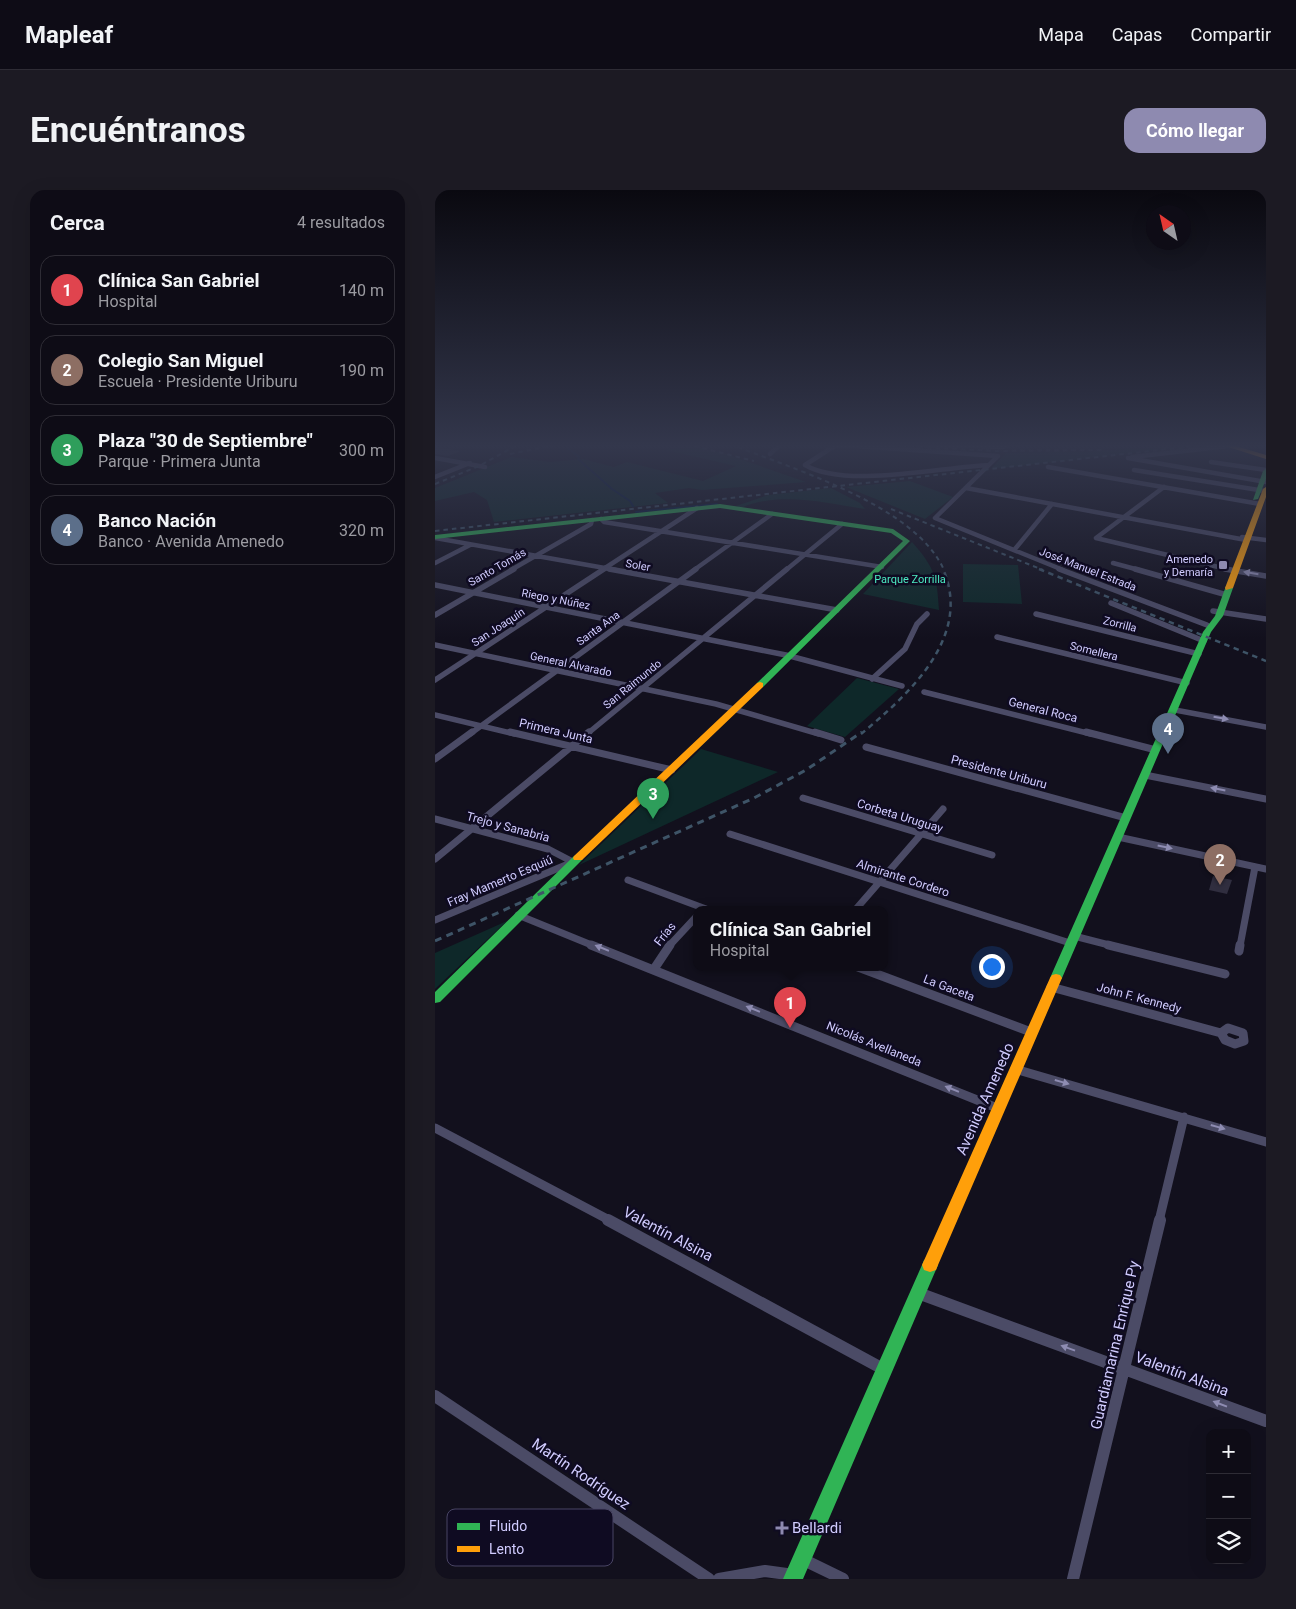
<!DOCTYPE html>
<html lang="es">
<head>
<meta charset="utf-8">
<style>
  body { margin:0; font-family:Roboto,sans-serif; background:#1c1a23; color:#f1f3f6 }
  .controls { position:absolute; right:15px; bottom:15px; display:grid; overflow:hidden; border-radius:10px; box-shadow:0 5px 20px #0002 }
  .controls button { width:45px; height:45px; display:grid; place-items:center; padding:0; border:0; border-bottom:1px solid #2e2c35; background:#0e0c16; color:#f1f3f6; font:25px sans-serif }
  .compass { position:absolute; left:711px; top:15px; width:45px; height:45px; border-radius:50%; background:#0e0c16; box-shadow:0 5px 20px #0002; rotate:326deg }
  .you { position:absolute; left:556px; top:776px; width:18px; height:18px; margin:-12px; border:4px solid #fff; border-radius:50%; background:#1a73e8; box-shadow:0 0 0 8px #1a73e833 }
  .badge { display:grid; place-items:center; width:32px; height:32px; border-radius:50%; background:#8e8ab0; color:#fff; font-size:16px; font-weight:700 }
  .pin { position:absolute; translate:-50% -41px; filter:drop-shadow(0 1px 2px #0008) }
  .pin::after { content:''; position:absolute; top:26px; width:18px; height:15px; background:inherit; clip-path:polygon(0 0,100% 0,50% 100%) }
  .popup { position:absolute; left:258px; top:716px; width:195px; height:65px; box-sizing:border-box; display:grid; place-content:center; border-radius:10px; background:#0e0c16; filter:drop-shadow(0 1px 4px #0005); font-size:16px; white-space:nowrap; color:#9b9ba1 }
  .popup b { font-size:19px; color:#f1f3f6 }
  .popup::after { content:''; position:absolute; left:50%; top:100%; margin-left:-10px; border:10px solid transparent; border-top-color:#0e0c16 }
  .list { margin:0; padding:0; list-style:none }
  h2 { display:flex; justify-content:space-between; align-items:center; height:65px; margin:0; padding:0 20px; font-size:21px }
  h2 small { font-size:16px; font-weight:400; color:#9b9ba1 }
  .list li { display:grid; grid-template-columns:32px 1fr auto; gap:15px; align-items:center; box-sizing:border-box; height:70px; margin:0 10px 10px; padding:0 10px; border:1px solid #2e2c35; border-radius:15px }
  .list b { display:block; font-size:19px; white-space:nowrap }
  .list p { margin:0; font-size:16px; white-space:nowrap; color:#9b9ba1 }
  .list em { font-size:16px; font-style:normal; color:#9b9ba1 }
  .icon { flex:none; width:28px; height:28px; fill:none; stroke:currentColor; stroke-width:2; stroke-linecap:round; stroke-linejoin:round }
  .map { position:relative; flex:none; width:831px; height:1389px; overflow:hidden; border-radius:15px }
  header { display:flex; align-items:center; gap:30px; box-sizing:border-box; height:70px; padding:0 25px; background:#0e0c16; border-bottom:1px solid #2e2c35 }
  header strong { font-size:24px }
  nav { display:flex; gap:28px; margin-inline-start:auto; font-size:18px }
  .intro { display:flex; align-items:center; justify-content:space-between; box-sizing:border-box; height:120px; padding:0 30px }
  h1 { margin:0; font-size:35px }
  .button { padding:12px 22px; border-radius:15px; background:#8e8ab0; color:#fff; font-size:18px; font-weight:700 }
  main { display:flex; gap:30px; padding:0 30px }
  aside { flex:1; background:#0e0c16; border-radius:15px; box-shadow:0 5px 20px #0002 }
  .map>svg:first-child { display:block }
  .green { fill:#0e2829 }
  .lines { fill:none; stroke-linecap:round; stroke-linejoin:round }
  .stream { stroke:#051a3f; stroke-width:2 }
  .building { fill:#302e3f }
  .street-far4 { stroke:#4b4b66; stroke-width:4.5 }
  .street-far3 { stroke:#4b4b66; stroke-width:5.5 }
  .street-far2 { stroke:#4b4b66; stroke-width:7 }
  .street-far1 { stroke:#4b4b66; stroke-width:9 }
  .street { stroke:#4b4b66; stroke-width:12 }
  .fast { fill:#30b455; fill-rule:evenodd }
  .slow { fill:#ff9f0a; fill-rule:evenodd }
  .rail-far2 { stroke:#3e5467; stroke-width:2; stroke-dasharray:4.5 4; stroke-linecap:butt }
  .rail-far1 { stroke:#3e5467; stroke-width:2.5; stroke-dasharray:5.5 4.5; stroke-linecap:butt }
  .rail { stroke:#3e5467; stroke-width:3; stroke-dasharray:7 5.5; stroke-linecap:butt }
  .oneway { fill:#8e8cb2 }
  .poi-dot { fill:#8e8ab0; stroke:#0f0b22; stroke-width:2 }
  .labels { text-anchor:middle; stroke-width:5; stroke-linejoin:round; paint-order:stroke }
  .far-poi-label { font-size:11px; fill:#d1ccff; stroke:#0f0b22; text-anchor:end }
  .far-street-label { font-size:11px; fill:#d1ccff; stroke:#0f0b22 }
  .far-park-label { font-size:11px; fill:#4cebc2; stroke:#0f0b22 }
  .street-label { font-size:12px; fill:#d1ccff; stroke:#0f0b22 }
  .near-street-label { font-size:15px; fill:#d1ccff; stroke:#0f0b22 }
  .near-poi-label { font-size:15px; fill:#d1ccff; stroke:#0f0b22; text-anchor:start }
  .key { fill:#0f0b22; stroke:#494564; stroke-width:1 }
  .key-label { font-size:14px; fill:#d1ccff }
</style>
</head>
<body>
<header>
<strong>Mapleaf</strong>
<nav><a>Mapa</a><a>Capas</a><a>Compartir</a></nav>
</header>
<div class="intro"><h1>Encuéntranos</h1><a class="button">Cómo llegar</a></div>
<main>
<aside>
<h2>Cerca<small>4 resultados</small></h2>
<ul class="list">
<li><span class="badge" style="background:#e0444e">1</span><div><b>Clínica San Gabriel</b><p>Hospital</p></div><em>140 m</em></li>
<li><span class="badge" style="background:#8d6e63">2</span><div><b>Colegio San Miguel</b><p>Escuela · Presidente Uriburu</p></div><em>190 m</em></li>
<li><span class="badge" style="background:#2e9e5b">3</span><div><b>Plaza &quot;30 de Septiembre&quot;</b><p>Parque · Primera Junta</p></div><em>300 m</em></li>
<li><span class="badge" style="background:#5c6f8a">4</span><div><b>Banco Nación</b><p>Banco · Avenida Amenedo</p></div><em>320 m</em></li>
</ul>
</aside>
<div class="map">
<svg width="831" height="1389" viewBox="0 0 831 1389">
  <rect width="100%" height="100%" fill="#12101d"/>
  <path class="green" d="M771,254L757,256L556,279L571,263L648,262Z
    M248,255L285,262L371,292L267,300L254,298L220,303L233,313L59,332L52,310L39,302L0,311V298L76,267L115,272L148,269L179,277L192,272L268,291L301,276L231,260Z
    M475,291L518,307L490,329L411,297Z
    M396,298L425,313L430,319C390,313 344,301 306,318L301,316L333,305Z
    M477,352C500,378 502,387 504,420L428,404Z
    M528,374L583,375L587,414L528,412Z
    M422,488L464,499L410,547L372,536Z
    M266,559L343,582L144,675Z
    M72,731L0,799V763Z"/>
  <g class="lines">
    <path class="stream" d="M129,255L144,267
      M143,269L177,299L195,311L198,316
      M201,322L282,314"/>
  </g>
  <path class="building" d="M0,257L26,261L13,266L0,264Z
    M778,686L797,690L792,704L774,700Z"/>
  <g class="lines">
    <path class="street-far4" d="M392,254L563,266L500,328L628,380
      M487,254L568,257L575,254
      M335,264L346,254
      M697,267L793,256
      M0,268L50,277
      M693,268L831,292
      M776,272L831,280
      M370,275C411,299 506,277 554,275
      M370,275L401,255
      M613,277L825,314
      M699,280L830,301
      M0,287L35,273
      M531,298L811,350
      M166,329L169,332L447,377
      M807,347L831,350
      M0,348L181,380
      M661,348L796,380
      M661,348L729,297
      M580,359L617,314
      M0,373L35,355
      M678,373L704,380
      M76,380L156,334L157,330
      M167,380L262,318
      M259,380L337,324
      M351,380L407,334"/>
    <path class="street-far3" d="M174,379L402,420
      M624,379L772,435
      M700,379L792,405
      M790,379L831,386
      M0,395L351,465L467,496
      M676,413L769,451
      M778,421L831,429
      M601,424L764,464
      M0,425L79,379
      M562,447L752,493
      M0,455L281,514L384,544
      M437,489L470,459L482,434L492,424
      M0,490L169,379
      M489,502L656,544
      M740,520L831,537
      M0,525L80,544
      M35,544L261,379
      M152,544L352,379"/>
    <path class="street-far2" d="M75,542L237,580
      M380,542L406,550
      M651,542L721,560
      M431,557L691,628
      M0,569L37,542
      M710,585L831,609
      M368,608L557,665
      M0,629L113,659L138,672L0,730
      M295,644L635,753
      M683,647L831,679
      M0,669L154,542
      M193,690L271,719
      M421,719L508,619
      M83,725L159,756
      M639,746L678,756
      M234,756L261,727
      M805,756L820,677"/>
    <path class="street-far1" d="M156,755L562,918
      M673,755L790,784
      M804,761L805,755
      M423,777L596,842
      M219,779L235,755
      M616,797L786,843
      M793,838L808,843L809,851L800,854L790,850L786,843Z
      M580,879L831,952
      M0,938L176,1031
      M724,1031L749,927"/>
    <path class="street" d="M173,1030L450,1180
      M483,1103L831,1231
      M0,1206L274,1389
      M367,1369L408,1389
      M284,1389L330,1381L359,1385
      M638,1389L725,1030"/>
    <path class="fast" d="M831,279V289L823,309L818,310L828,281Z
      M285,314L458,339L475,351L328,497H322V493L468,351L456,343L285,318L0,349V345Z
      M791,396L798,398L788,426L776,442L627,788L625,791H617L615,788L768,442L780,426Z
      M143,665L147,666L148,668L147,670L5,812L0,813V802L139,666Z
      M495,1068L501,1070L503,1075L368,1389H348L487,1075L489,1070Z"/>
    <path class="slow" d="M784,254H794L831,265V269Z
      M831,297V307L798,398L791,400L790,398L828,299Z
      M325,492L328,493V497L147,670H139L138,668L139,666L322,493Z
      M621,784L625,785L627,788L503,1075L501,1080L495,1082L489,1080L487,1075L615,788L617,785Z"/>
    <path class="rail-far2" d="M251,254L319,271
      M295,254C358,279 480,315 509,380
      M424,254L561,261L668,260
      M75,264L125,254
      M0,294L44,276L84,254
      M456,319L608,380
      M0,341L779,254"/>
    <path class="rail-far1" d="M604,379L831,471
      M426,544C473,505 538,447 508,379"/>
    <path class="rail" d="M0,751L319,608L371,580L427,542"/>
  </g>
  <defs><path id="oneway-solid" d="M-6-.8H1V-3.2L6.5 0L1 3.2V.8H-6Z" transform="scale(1.25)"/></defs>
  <g class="oneway">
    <use href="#oneway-solid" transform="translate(816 383) rotate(-171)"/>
    <use href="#oneway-solid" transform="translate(786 528) rotate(10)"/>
    <use href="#oneway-solid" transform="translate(783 599) rotate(-169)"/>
    <use href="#oneway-solid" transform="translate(730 657) rotate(12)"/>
    <use href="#oneway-solid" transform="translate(167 758) rotate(-158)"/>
    <use href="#oneway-solid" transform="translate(318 819) rotate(-158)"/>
    <use href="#oneway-solid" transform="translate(627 892) rotate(16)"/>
    <use href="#oneway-solid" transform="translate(517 899) rotate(-158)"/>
    <use href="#oneway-solid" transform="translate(783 937) rotate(16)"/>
    <use href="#oneway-solid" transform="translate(633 1158) rotate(-160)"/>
    <use href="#oneway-solid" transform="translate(785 1214) rotate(-159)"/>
  </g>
  <linearGradient id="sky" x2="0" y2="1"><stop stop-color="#0a0910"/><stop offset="0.57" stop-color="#33374c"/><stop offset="1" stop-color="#33374c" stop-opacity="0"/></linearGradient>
  <rect width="831" height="449" fill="url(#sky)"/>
  <g class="poi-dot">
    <rect x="783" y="370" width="10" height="10" rx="2.5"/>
    <path d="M344.5 1330.5h5v5h5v5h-5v5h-5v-5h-5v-5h5z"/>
  </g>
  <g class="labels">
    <g class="far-poi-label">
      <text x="778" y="373">Amenedo<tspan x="778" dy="13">y Demaría</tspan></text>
    </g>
    <g class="far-street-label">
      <text transform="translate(203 375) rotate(10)" y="4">Soler</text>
      <text transform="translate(62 377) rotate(-30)" y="4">Santo Tomás</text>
      <text transform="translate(653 379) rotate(21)" y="4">José Manuel Estrada</text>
      <text transform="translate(121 409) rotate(11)" y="4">Riego y Núñez</text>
      <text transform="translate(685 434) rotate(14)" y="4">Zorrilla</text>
      <text transform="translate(63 437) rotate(-33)" y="4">San Joaquín</text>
      <text transform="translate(163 438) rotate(-36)" y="4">Santa Ana</text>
      <text transform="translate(659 461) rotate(14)" y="4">Somellera</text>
      <text transform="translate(136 474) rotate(12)" y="4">General Alvarado</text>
      <text transform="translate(197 494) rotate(-39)" y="4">San Raimundo</text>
    </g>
    <g class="far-park-label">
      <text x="475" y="393">Parque Zorrilla</text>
    </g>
    <g class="street-label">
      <text transform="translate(608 520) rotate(14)" y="4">General Roca</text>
      <text transform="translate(121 541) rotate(13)" y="4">Primera Junta</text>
      <text transform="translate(564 582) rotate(15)" y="4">Presidente Uriburu</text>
      <text transform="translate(465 626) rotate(17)" y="4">Corbeta Uruguay</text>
      <text transform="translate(73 637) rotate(15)" y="4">Trejo y Sanabria</text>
      <text transform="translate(468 688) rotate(18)" y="4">Almirante Cordero</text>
      <text transform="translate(65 691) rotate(-23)" y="4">Fray Mamerto Esquiú</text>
      <text transform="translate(230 744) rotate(-51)" y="4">Frías</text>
      <text transform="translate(514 798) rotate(21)" y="4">La Gaceta</text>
      <text transform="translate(704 808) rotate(15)" y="4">John F. Kennedy</text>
      <text transform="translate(439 854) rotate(22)" y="4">Nicolás Avellaneda</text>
    </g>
    <g class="near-street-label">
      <text transform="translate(550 909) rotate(-66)" y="5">Avenida Amenedo</text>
      <text transform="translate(233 1044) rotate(28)" y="5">Valentín Alsina</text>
      <text transform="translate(680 1155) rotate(-77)" y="5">Guardiamarina Enrique Py</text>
      <text transform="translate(747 1184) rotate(21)" y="5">Valentín Alsina</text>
      <text transform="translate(146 1284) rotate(34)" y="5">Martín Rodríguez</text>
    </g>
    <g class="near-poi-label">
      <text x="357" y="1343">Bellardi</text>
    </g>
  </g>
  <rect x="12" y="1319" width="166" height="57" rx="8" class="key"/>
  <rect x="22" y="1333" width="23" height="7" fill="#30b455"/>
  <rect x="22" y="1356" width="23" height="6" fill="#ff9f0a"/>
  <g class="key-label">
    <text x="54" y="1341">Fluido</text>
    <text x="54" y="1364">Lento</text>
  </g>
</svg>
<div class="controls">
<button>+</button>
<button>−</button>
<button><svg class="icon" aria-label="layers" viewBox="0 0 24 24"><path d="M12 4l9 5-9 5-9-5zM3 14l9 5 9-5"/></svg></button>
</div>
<svg class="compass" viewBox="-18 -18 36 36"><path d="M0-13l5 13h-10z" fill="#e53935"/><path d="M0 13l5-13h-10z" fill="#9b9ba1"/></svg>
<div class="you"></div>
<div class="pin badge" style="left:355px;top:838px;background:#e0444e">1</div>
<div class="popup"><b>Clínica San Gabriel</b>Hospital</div>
<div class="pin badge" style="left:785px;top:695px;background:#8d6e63">2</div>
<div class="pin badge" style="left:218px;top:629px;background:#2e9e5b">3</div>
<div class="pin badge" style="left:733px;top:564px;background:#5c6f8a">4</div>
</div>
</main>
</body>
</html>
